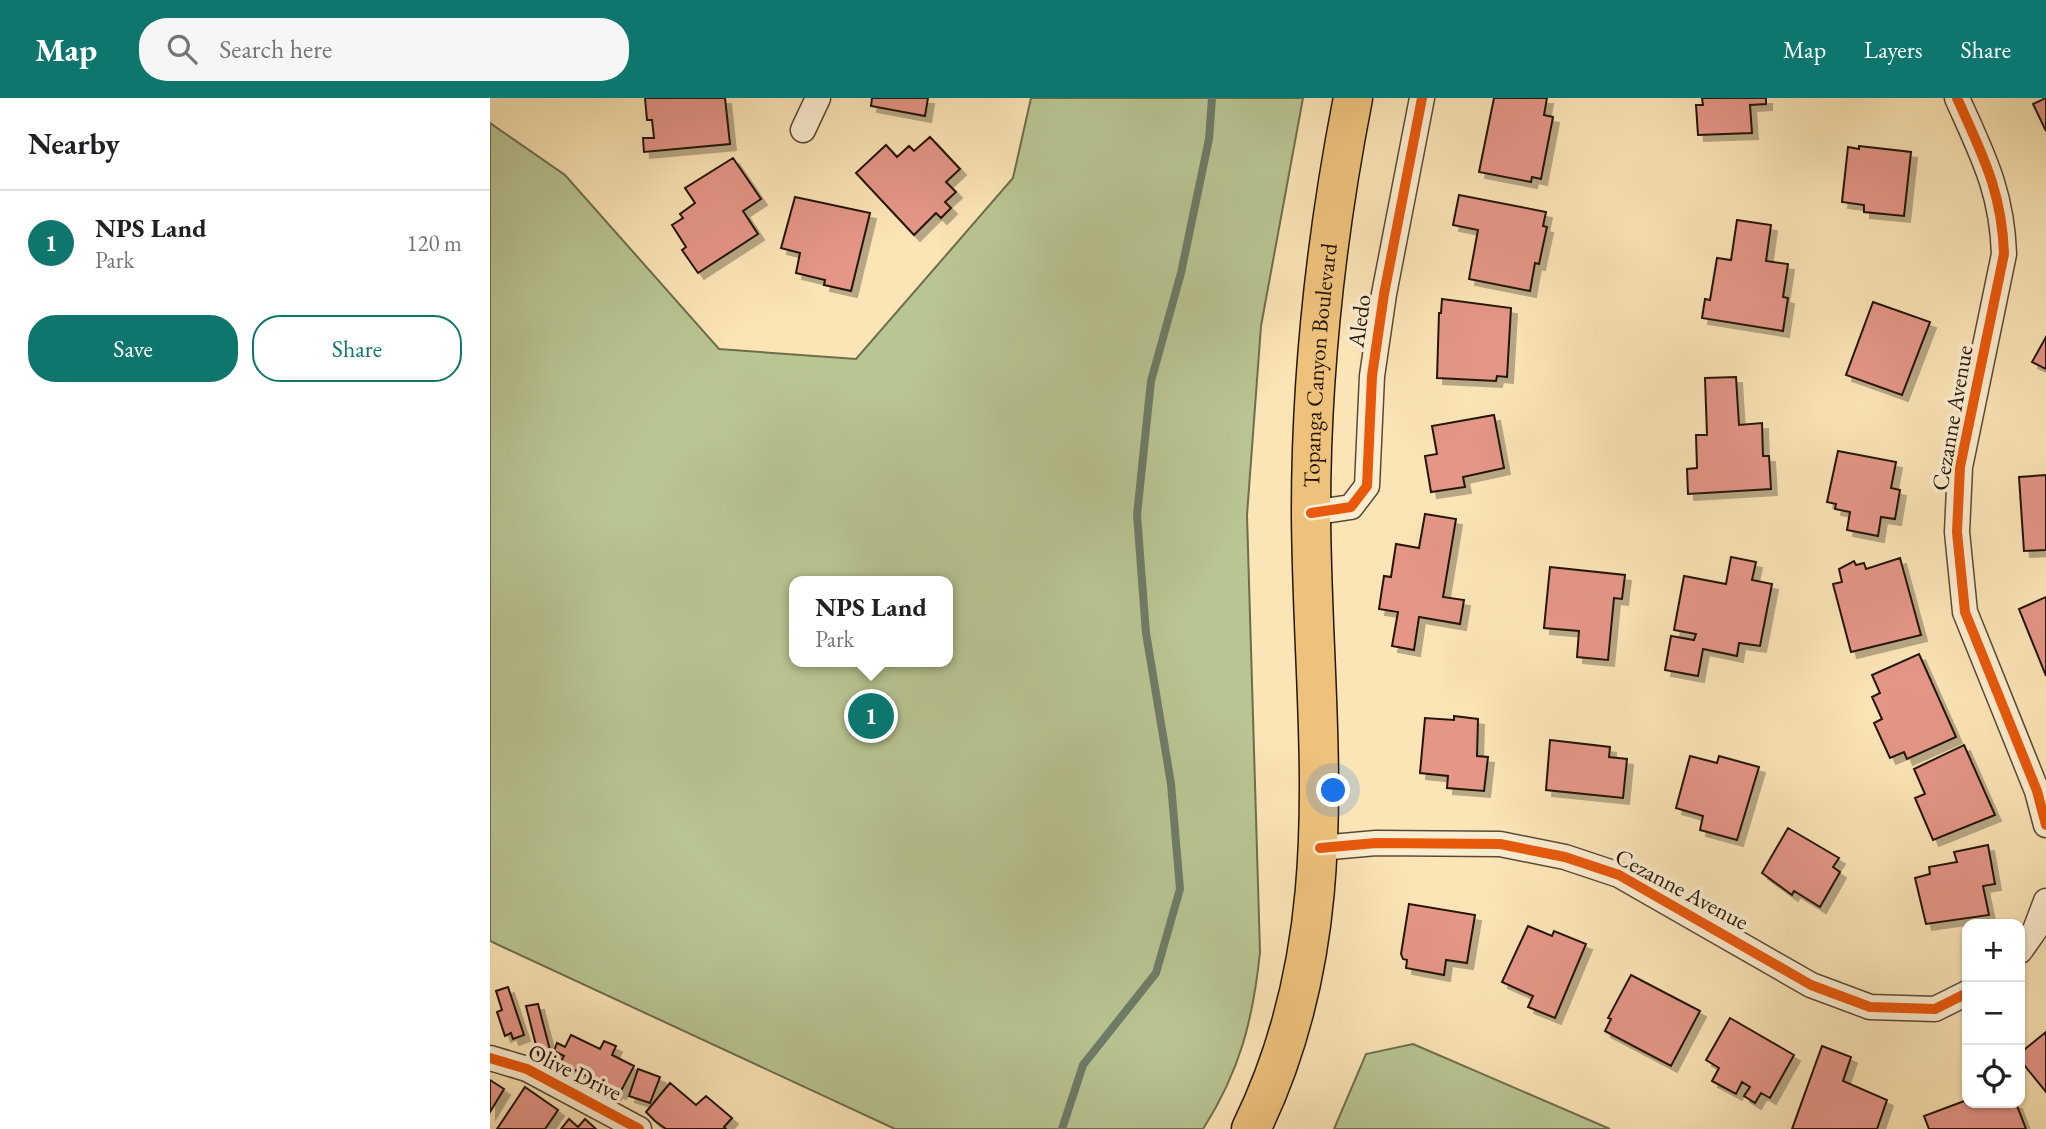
<!DOCTYPE html>
<html lang="en">
<head>
<meta charset="utf-8">
<style>
  body { margin:0; font-family:"EB Garamond",serif; background:#f6f6f6; color:#202124 }
  .controls { position:absolute; right:21px; bottom:21px; display:grid; overflow:hidden; border-radius:14px; box-shadow:0 2px 5px #0004 }
  .controls button { width:63px; height:63px; display:grid; place-items:center; padding:0; border:0; border-bottom:2px solid #e0e0e0; background:#fff; color:#202124; font:35px sans-serif }
  .you { position:absolute; left:844px; top:693px; width:24px; height:24px; margin:-18px; border:5px solid #fff; border-radius:50%; background:#1a73e8; box-shadow:0 0 0 10px #1a73e833 }
  .badge { display:grid; place-items:center; width:46px; height:46px; border-radius:50%; background:#0f766e; color:#fff; font-size:23px; font-weight:700 }
  .pin { position:absolute; translate:-50% -50%; border:4px solid #fff; box-shadow:0 2px 7px #0006 }
  .popup { position:absolute; left:299px; top:478px; width:164px; height:91px; box-sizing:border-box; display:grid; place-content:center; border-radius:14px; background:#fff; filter:drop-shadow(0 2px 5px #0005); font-size:23px; white-space:nowrap; color:#757577 }
  .popup b { font-size:26px; color:#202124 }
  .popup::after { content:''; position:absolute; left:50%; top:100%; margin-left:-14px; border:14px solid transparent; border-top-color:#fff }
  .list { margin:0; padding:0; list-style:none }
  h2 { display:flex; justify-content:space-between; align-items:center; height:91px; margin:0; padding:0 28px; font-size:30px }
  h2 small { font-size:23px; font-weight:400; color:#757577 }
  .list li { display:grid; grid-template-columns:46px 1fr auto; gap:21px; align-items:center; box-sizing:border-box; height:105px; padding:0 28px; border-top:2px solid #e0e0e0 }
  .list b { display:block; font-size:26px; white-space:nowrap }
  .list p { margin:0; font-size:23px; white-space:nowrap; color:#757577 }
  .list em { font-size:23px; font-style:normal; color:#757577 }
  .actions { display:flex; gap:14px; padding:21px 28px }
  .actions a { flex:1; padding:16px 0; border:2px solid #0f766e; border-radius:28px; text-align:center; font-size:24px; color:#0f766e }
  .actions .main { background:#0f766e; color:#fff }
  .icon { flex:none; width:38px; height:38px; fill:none; stroke:currentColor; stroke-width:2; stroke-linecap:round; stroke-linejoin:round }
  .map { position:relative; flex:none; width:1556px; height:1031px; overflow:hidden }
  header { display:flex; align-items:center; gap:42px; box-sizing:border-box; height:98px; padding:0 35px; background:#0f766e; color:#fff }
  header strong { font-size:33px }
  nav { display:flex; gap:38px; margin-inline-start:auto; font-size:24px }
  .search { width:490px; height:63px; background:#f6f6f6; display:flex; align-items:center; gap:18px; box-sizing:border-box; padding:0 24px; border-radius:28px; color:#757577; font-size:26px }
  main { display:flex }
  aside { flex:1; background:#fff }
  .map>svg:first-child { display:block }
  .green { fill:#b9c592; stroke:#6e6e4c; stroke-width:2; fill-rule:evenodd }
  .lines { fill:none; stroke-linecap:round; stroke-linejoin:round }
  .stream { stroke:#6e7c68; stroke-width:8 }
  .building { fill:#e59687; stroke:#241707; stroke-width:2; filter:url(#shadow) }
  .street-casing { stroke:#5a4a33; stroke-width:27 }
  .primary-casing { stroke:#241707; stroke-width:41 }
  .street { stroke:#fcedd0; stroke-width:24 }
  .primary { stroke:#eec27b; stroke-width:38 }
  .cycleway-casing { stroke:#fcedd0; stroke-width:15 }
  .cycleway { stroke:#e8590c; stroke-width:10 }
  .labels { text-anchor:middle; stroke-width:7; stroke-linejoin:round; paint-order:stroke }
  .street-label { font-size:23px; fill:#241707; stroke:#fcedd0 }
</style>
</head>
<body>
<header>
<strong>Map</strong>
<div class="search"><svg class="icon" aria-label="search" viewBox="0 0 24 24"><circle cx="10" cy="10" r="6"/><path d="M15 15l6 6"/></svg>Search here</div>
<nav><a>Map</a><a>Layers</a><a>Share</a></nav>
</header>
<main>
<aside>
<h2>Nearby<small></small></h2>
<ul class="list">
<li><span class="badge">1</span><div><b>NPS Land</b><p>Park</p></div><em>120 m</em></li>
</ul>
<div class="actions"><a class="main">Save</a><a>Share</a></div>
</aside>
<div class="map">
<svg width="1556" height="1031" viewBox="0 0 1556 1031">
  <defs>
    <filter id="shadow"><feDropShadow dx="6" dy="6" stdDeviation="0" flood-color="#0004"/></filter>
  </defs>
  <rect width="100%" height="100%" fill="#fbe4b6"/>
  <filter id="stains"><feTurbulence type="fractalNoise" baseFrequency=".00286" numOctaves="4"/><feColorMatrix values="0 0 0 0 .2 0 0 0 0 .09 0 0 0 0 .02 0 0 0 .5 -.17"/></filter>
  <radialGradient id="worn" r=".72"><stop offset=".6" stop-color="#630" stop-opacity="0"/><stop offset="1" stop-color="#630" stop-opacity=".3"/></radialGradient>
  <path class="green" d="M541,0H813L771,228L757,417L770,854C763,922 750,973 713,1031H405L0,843V25L75,77L229,251L366,261L523,80ZM304,483H458V564H304Z
    M923,946L1120,1031H844L876,956Z"/>
  <g class="lines">
    <path class="stream" d="M572,1031L593,967L666,875L690,791L681,686L656,535L647,417L661,283L691,175L719,41L722,0"/>
  </g>
  <path class="building" d="M155,0H235L240,46L154,54L153,40H164L162,22H157Z
    M382,0H438L435,18L381,8Z
    M1004,0H1057L1054,17L1063,19L1051,81L1042,79L1041,84L989,74Z
    M1212,0H1276V6L1260,7L1262,35L1208,37L1206,7H1213Z
    M1556,0V33L1543,6Z
    M440,39L470,71L456,84L466,94L455,104L461,110L451,120L446,115L424,137L366,75L396,47L407,59L419,48L424,53Z
    M1369,48L1421,54L1414,118L1374,114V107L1352,104L1358,49L1369,51Z
    M243,60L271,101L253,113L268,136L208,175L192,152L196,149L182,127L193,120L190,116L205,105L195,90Z
    M969,97L1056,114L1053,128L1057,129L1049,166L1045,165L1040,193L979,181L988,132L963,127Z
    M305,99L380,115L361,193L334,187L335,182L306,175L310,155L291,150Z
    M1247,122L1281,127L1276,163L1298,166L1293,199L1298,200L1293,233L1212,220L1215,201L1220,202L1227,160L1241,162Z
    M952,201L1021,210L1017,279L1007,278L1006,283L947,280L949,215H951Z
    M1383,204L1440,224L1412,297L1356,277Z
    M1556,239V271L1542,264Z
    M1246,279L1249,327L1272,325L1273,358H1279L1281,391L1198,396L1197,371L1207,370L1206,337H1217L1215,280Z
    M1004,317L1014,370L973,379L975,389L941,394L935,358L947,356L942,328Z
    M1348,353L1406,364L1401,390L1410,392L1405,421L1391,419L1388,438L1357,432L1360,414L1345,411L1346,406L1337,404Z
    M1556,377V452L1534,453L1529,379Z
    M935,416L966,421L953,499L974,502L970,526L929,519L924,552L902,548L908,514L889,511L894,478L901,479L906,446L929,450Z
    M1241,459L1266,464L1262,482L1282,486L1270,548L1249,545L1247,558L1213,551L1208,578L1175,572L1181,538L1204,542L1206,536L1184,532L1194,478L1236,486Z
    M1410,460L1431,537L1361,554L1343,486L1352,484L1349,471L1364,463L1366,467L1374,465L1376,471Z
    M1060,469L1135,477L1132,501L1124,500L1118,562L1087,559L1089,533L1054,530Z
    M1556,499V578L1529,511Z
    M1429,556L1466,639L1417,661L1414,654L1400,660L1384,625L1392,621L1382,599L1390,595L1382,577Z
    M964,618L988,621L987,658L998,659L994,693L957,690L958,678L930,675L935,620L964,622Z
    M1060,642L1120,649L1119,659L1137,661L1133,700L1056,692Z
    M1474,647L1505,717L1443,742L1425,700L1435,696L1424,671Z
    M1200,658L1227,665L1229,658L1269,669L1247,742L1210,732L1213,718L1186,710Z
    M1298,730L1349,760L1343,769L1350,774L1330,809L1304,793L1302,797L1272,775Z
    M1498,747L1505,786L1493,788L1499,817L1436,826L1425,780L1440,776L1439,769L1467,764L1464,754Z
    M919,806L985,817L977,865L956,862L954,877L916,870L917,862L913,861L911,856Z
    M1038,828L1062,838L1064,833L1096,846L1065,920L1038,909L1043,898L1012,884Z
    M1141,877L1210,913L1181,968L1115,933L1121,921L1118,920Z
    M18,889L34,937L23,941L21,935L15,938L7,914L12,912L6,893Z
    M48,906L61,956L49,959L36,908Z
    M1240,920L1304,957L1280,1000L1271,995L1265,1005L1254,998L1260,989L1252,984L1246,996L1222,983L1229,970L1216,962Z
    M1556,934V994L1530,962V955Z
    M81,937L110,951L114,943L126,948L122,957L144,968L130,995L126,993L125,996L97,983L99,979L70,965L74,958L64,953L67,945L75,949Z
    M1332,948L1361,959L1353,983L1397,1002L1387,1031H1302Z
    M148,971L170,979L160,1005L139,998Z
    M0,982L14,991L0,1014Z
    M180,985L206,1007L216,998L242,1020L234,1029L236,1031H176L165,1023L156,1014Z
    M35,989L68,1012L55,1031H7Z
    M1477,1002V1005H1526L1536,1031H1439L1434,1018Z
    M79,1021L88,1029L95,1021L106,1031H71Z"/>
  <g class="lines">
    <defs>
      <path id="street" d="M1467,0C1492,56 1512,93 1514,156L1470,369L1467,434L1475,514L1547,693L1556,727
        M313,32L328,0
        M821,415L861,409L877,388L882,278L894,196L932,0
        M830,750L886,745L1010,746L1075,759L1129,777L1321,887L1380,909L1445,911L1477,895
        M1530,853L1545,832L1556,803
        M0,960L37,971L149,1031"/>
      <g id="primary">
        <path id="s1" d="M761,1031C860,829 822,630 821,414C821,273 836,138 863,0"/>
      </g>
    </defs>
    <use href="#street" class="street-casing"/>
    <use href="#primary" class="primary-casing"/>
    <use href="#street" class="street"/>
    <use href="#primary" class="primary"/>
    <defs>
      <path id="cycleway" d="M1467,0C1492,56 1512,93 1514,156L1470,369L1467,434L1475,514L1547,693L1556,727
        M821,415L861,409L877,388L882,278L894,196L932,0
        M830,750L886,745L1010,746L1075,759L1129,777L1321,887L1380,909L1445,911L1477,895
        M0,960L37,971L149,1031"/>
    </defs>
    <use href="#cycleway" class="cycleway-casing"/>
    <use href="#cycleway" class="cycleway"/>
  </g>
  <g class="labels">
    <g class="street-label">
      <text transform="translate(869 223) rotate(-82)" y="8">Aledo</text>
      <text dy="8" stroke="none"><textPath href="#s1" startOffset="774">Topanga Canyon Boulevard</textPath></text>
      <text transform="translate(1462 320) rotate(-80)" y="8">Cezanne Avenue</text>
      <text transform="translate(1192 791) rotate(28)" y="8">Cezanne Avenue</text>
      <text transform="translate(85 974) rotate(26)" y="8">Olive Drive</text>
    </g>
  </g>
  <rect width="100%" height="100%" filter="url(#stains)"/>
  <rect width="100%" height="100%" fill="url(#worn)"/>
</svg>
<div class="controls">
<button>+</button>
<button>−</button>
<button><svg class="icon" aria-label="locate" viewBox="0 0 24 24"><circle cx="12" cy="12" r="6"/><path d="M12 2v4M12 18v4M2 12h4M18 12h4"/></svg></button>
</div>
<div class="you"></div>
<div class="pin badge" style="left:381px;top:618px">1</div>
<div class="popup"><b>NPS Land</b>Park</div>
</div>
</main>
</body>
</html>
